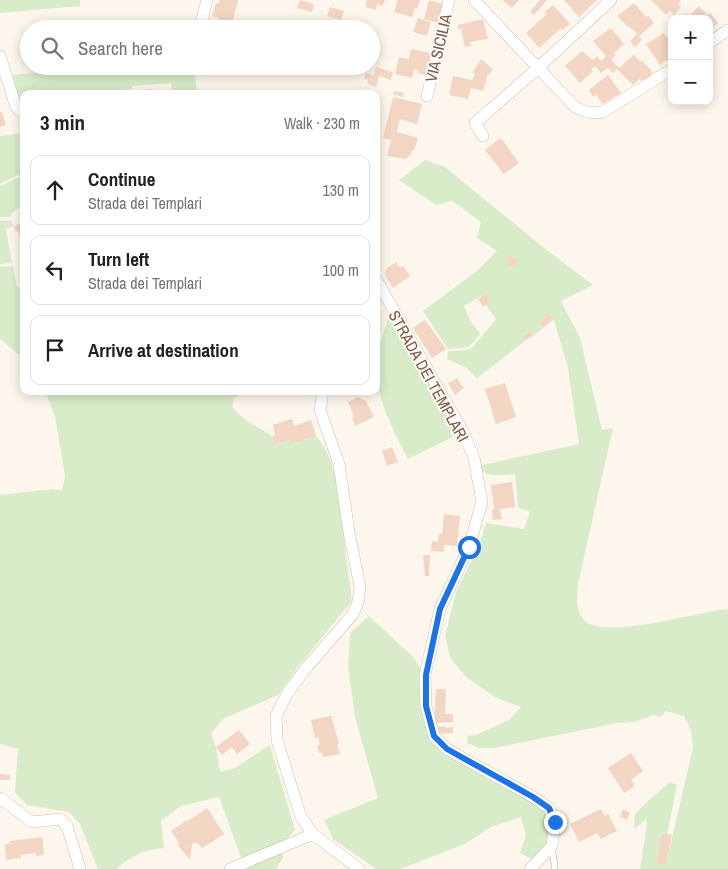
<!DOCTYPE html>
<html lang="en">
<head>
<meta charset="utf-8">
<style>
  body { margin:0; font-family:"Archivo Narrow",sans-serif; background:#f2f2f2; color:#202124 }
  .controls { position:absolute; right:15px; top:15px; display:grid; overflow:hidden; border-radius:10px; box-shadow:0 2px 12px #0003 }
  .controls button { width:45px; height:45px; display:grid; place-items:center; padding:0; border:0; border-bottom:1px solid #e0e0e0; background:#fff; color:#202124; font:25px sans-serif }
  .stop { position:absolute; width:15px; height:15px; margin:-11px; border:4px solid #1a73e8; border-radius:50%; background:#fff }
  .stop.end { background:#1a73e8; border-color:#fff; box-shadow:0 1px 5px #0008 }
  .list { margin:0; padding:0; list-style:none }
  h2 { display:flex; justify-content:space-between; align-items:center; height:65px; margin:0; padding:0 20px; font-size:21px }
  h2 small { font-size:16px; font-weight:400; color:#757577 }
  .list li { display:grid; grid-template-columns:32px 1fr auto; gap:15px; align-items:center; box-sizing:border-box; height:70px; margin:0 10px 10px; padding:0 10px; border:1px solid #e0e0e0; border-radius:10px }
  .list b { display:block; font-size:19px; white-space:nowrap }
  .list p { margin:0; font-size:16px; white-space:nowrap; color:#757577 }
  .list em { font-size:16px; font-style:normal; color:#757577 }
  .icon { flex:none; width:28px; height:28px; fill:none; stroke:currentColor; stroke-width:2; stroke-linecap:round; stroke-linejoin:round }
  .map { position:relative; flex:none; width:728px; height:869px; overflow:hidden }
  .search { position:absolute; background:#fff; box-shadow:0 2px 12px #0003; left:20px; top:20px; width:360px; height:55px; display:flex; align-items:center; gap:12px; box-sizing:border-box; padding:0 18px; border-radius:28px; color:#757577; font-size:19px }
  .panel { position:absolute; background:#fff; box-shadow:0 2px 12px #0003; left:20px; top:90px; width:360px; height:305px; border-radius:10px }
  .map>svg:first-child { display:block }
  .green { fill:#d8ecc9 }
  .building { fill:#f3d5c3 }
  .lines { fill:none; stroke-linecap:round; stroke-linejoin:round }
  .service-casing { stroke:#d1beb0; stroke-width:7 }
  .minor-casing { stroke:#d1beb0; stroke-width:12 }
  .service { stroke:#fff; stroke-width:5.5 }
  .minor { stroke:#fff; stroke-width:11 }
  .route { stroke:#1a73e8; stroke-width:6 }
  .labels { text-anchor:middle; stroke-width:4; stroke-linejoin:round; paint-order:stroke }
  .street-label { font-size:16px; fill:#7a5c4d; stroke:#fffaf3 }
</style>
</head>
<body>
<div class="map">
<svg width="728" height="869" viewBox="0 0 728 869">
  <rect width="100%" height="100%" fill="#fdf6ec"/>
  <path class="green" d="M0,0H80V6L0,13Z
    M127,66H194L197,94H173L171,83L132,86V89L66,94H24V97H15L9,75Z
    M24,133V172L0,184V136Z
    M425,160L445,167L544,248L593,285L561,301L580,338L602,430L613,428L578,584C577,596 575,612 585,621C608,640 699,611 728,609V869H640L647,825L646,819L634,830L635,814L649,800L670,782L677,785L667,834L661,833L656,863L666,864L693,748L691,731L684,716L666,711L660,717L654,715L634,722L617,723L495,748H479L467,743L468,736L476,735L509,720L521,707L497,698L467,678L451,659L445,637L456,592L479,545L486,523L524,529L530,512L518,507L515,474C501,475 487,479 478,466L579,444L568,368L554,320L550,314L539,322L543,328L533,336L530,331L524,335L526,340L477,378L467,368L447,359L448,351L466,350L472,348L496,319L486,305L491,301L486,293L464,306L470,320L480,334C468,350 468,348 448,349L423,311L478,270L497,251L477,238L481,222L452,201L436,205L399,180Z
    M24,175V203L11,214V217H0V186Z
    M11,220L14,226L6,229L12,263L0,264V221Z
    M13,266L17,286L20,288H24V359L0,339V267Z
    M389,303L463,432L408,459C394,431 372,392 377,360C379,346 383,335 387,322C389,316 388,309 389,303Z
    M45,391H246L234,398L232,406C245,424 255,424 272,436L274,444L289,440L290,444L316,436C338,461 339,500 343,532C346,555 349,578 352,601L301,663L278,695L223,719L211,734L216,747L220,772L233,769L270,745L295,830L278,849L284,856L276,869H230L243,863L219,797L181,806L161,821L164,848C143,850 131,856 116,869H98L80,824L69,812L27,805L15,792L18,749L0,744V495L53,489L62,491L65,476L55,416Z
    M369,616L413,657L425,675L434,736L549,808L552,846L536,861L520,853L526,835L521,817L491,827L465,844L400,869H376L333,839L324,820L378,798L355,717L348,666L350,633Z"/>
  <path class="building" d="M219,0H238L232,23L218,20L219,18L212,16L216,3H219Z
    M300,0L314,4L312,12L297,8Z
    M367,0H385L383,6L377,4L376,10L365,7Z
    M398,0H420L417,8H415L412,17L394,12Z
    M429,0L447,5L442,24L424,19Z
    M502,0H519L512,8Z
    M540,0H547L534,15L530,12Z
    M564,0H597L579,17Z
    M651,0H681L678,3L681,7L674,15L670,11L666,15Z
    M634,3L646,17L648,15L654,23L639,36L642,40L635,47L630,41L637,34L629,26L628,27L617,16Z
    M553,5L570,24L562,30L561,28L539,48L526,33L547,14L545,12Z
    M699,6L707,15L710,13L718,23L709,30V19H679L686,13L690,17L692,15L691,14Z
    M330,7L344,11L341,20L327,16Z
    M418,18L431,22L427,36L413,32Z
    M483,19L488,39L470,42L471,46L465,47L461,29H458V25Z
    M233,24L243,26V29H232Z
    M611,28L624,44L614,53L616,55L611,59L614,63L619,68L634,55L641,62L643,61L653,73L643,82L640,79L633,85L617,69L613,73L608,68L601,73L595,66L591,70L593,71L580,83L565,66L582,51L593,60L597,56L601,61L606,56L593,41Z
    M664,33L672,44V56L660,65L646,44Z
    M411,49L435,54L430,76L417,73L418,70L414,69L412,78L395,74L399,57L409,59Z
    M481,59L493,69L487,77L483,91L471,88L468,99L449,95L453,76L472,80L475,74L473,72Z
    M376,67L393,72L391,80L379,76L376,87L367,84L368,80L364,79L366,73L374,75Z
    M608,75L621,93L603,104L596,95L593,97L589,90Z
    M153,89V94H136V91Z
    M394,91L404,93L403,97L393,94Z
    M393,97L422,104L417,124L400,119L397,132L418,138L414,150H412L411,154L406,159L387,156L391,140L383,138Z
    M0,112H2L6,125L0,127Z
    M501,138L519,163L504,174L485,150Z
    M24,222V246H23L18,231L16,232L14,226Z
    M509,255L518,260L514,267L505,262Z
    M396,262L400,268L403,266L410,276L393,288L386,277L385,273L387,268Z
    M486,293L491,301L483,307L478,299Z
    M550,314L554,319L543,328L539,322Z
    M425,320L446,349L432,358L413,328Z
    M530,331L533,336L526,340L523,336Z
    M457,378L464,388L455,395L448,383Z
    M505,383L516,417L496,424L485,389Z
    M358,397L366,401L374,417L355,426L352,418L354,417L348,402Z
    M292,419L294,426L311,420L316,436L290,444L289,440L274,444L272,436L275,435L273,425Z
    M392,447L398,462L387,466L382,451Z
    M512,482L515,507L500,509L502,519L493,520L492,510H494L491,485Z
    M444,514L460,516L457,546L444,545V552L431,551L432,541L438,542L439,534H442Z
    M423,555H430L429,576H425Z
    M436,689H446L445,714H453V722L437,723L434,721Z
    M331,716L339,743L337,744L340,754L323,757L322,752L319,753L317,745H320L318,737L315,738L311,720Z
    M446,726V728L453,727V733L438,734L437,727Z
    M239,730L250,744L237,754L232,747L222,755L216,747Z
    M631,753L643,771L631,780L635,786L624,793L608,768Z
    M0,774L10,775V780H0Z
    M207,808L224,834L202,848L198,843L196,844L195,842L192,844L190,860L178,845L179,843L171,831L187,820L188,821Z
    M601,809L605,816L608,814L617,831L601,839L597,833L579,842L570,824Z
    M623,809L630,813L627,820L620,817Z
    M661,833L672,835L666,865L656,863Z
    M42,837L44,855L36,856V853L21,855V858L6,860L5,844L11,843L10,841Z"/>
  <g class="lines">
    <defs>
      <path id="service" d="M552,848L555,869"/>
      <path id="minor" d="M474,0L575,107C584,112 593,114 603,112L672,69
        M201,23L207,0
        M709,43L728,30
        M0,56L16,107L24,114
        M427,96L449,0
        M483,136L475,123L538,68L611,0
        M376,279L463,432L474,458L482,502L469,547L440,609L425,675L426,706L434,736L447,749L533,797L549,808L555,822L552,846L530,869
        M323,391L320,410L339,464L349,532L360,587L358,602L353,614L307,667L287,694L276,716L277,740L301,817L313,834L359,869
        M0,798L32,822L60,819L67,826L80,869
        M230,869L313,834"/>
    </defs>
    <use href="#service" class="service-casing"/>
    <use href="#minor" class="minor-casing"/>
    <use href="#service" class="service"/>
    <use href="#minor" class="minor"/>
  </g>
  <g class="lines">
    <path class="route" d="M469,547L440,609L426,675V706L434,736L447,749L533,797L549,808L555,822"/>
  </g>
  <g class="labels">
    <g class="street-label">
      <text transform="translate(438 48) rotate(-77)" y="6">VIA SICILIA</text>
      <text transform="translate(429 376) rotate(61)" y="6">STRADA DEI TEMPLARI</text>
    </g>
  </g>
</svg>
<div class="controls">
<button>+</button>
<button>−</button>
</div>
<div class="stop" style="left:469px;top:547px"></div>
<div class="stop end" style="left:555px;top:822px"></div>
<div class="search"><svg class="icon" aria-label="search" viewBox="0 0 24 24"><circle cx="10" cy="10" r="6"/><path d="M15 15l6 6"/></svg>Search here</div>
<section class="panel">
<h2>3 min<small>Walk · 230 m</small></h2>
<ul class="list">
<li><svg class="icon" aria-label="ahead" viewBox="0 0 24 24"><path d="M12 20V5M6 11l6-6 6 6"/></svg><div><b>Continue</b><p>Strada dei Templari</p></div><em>130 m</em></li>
<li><svg class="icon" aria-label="left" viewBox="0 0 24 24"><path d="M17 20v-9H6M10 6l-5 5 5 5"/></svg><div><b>Turn left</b><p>Strada dei Templari</p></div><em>100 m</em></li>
<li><svg class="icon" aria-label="arrive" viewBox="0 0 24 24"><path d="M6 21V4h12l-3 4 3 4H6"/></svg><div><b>Arrive at destination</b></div></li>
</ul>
</section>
</div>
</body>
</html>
